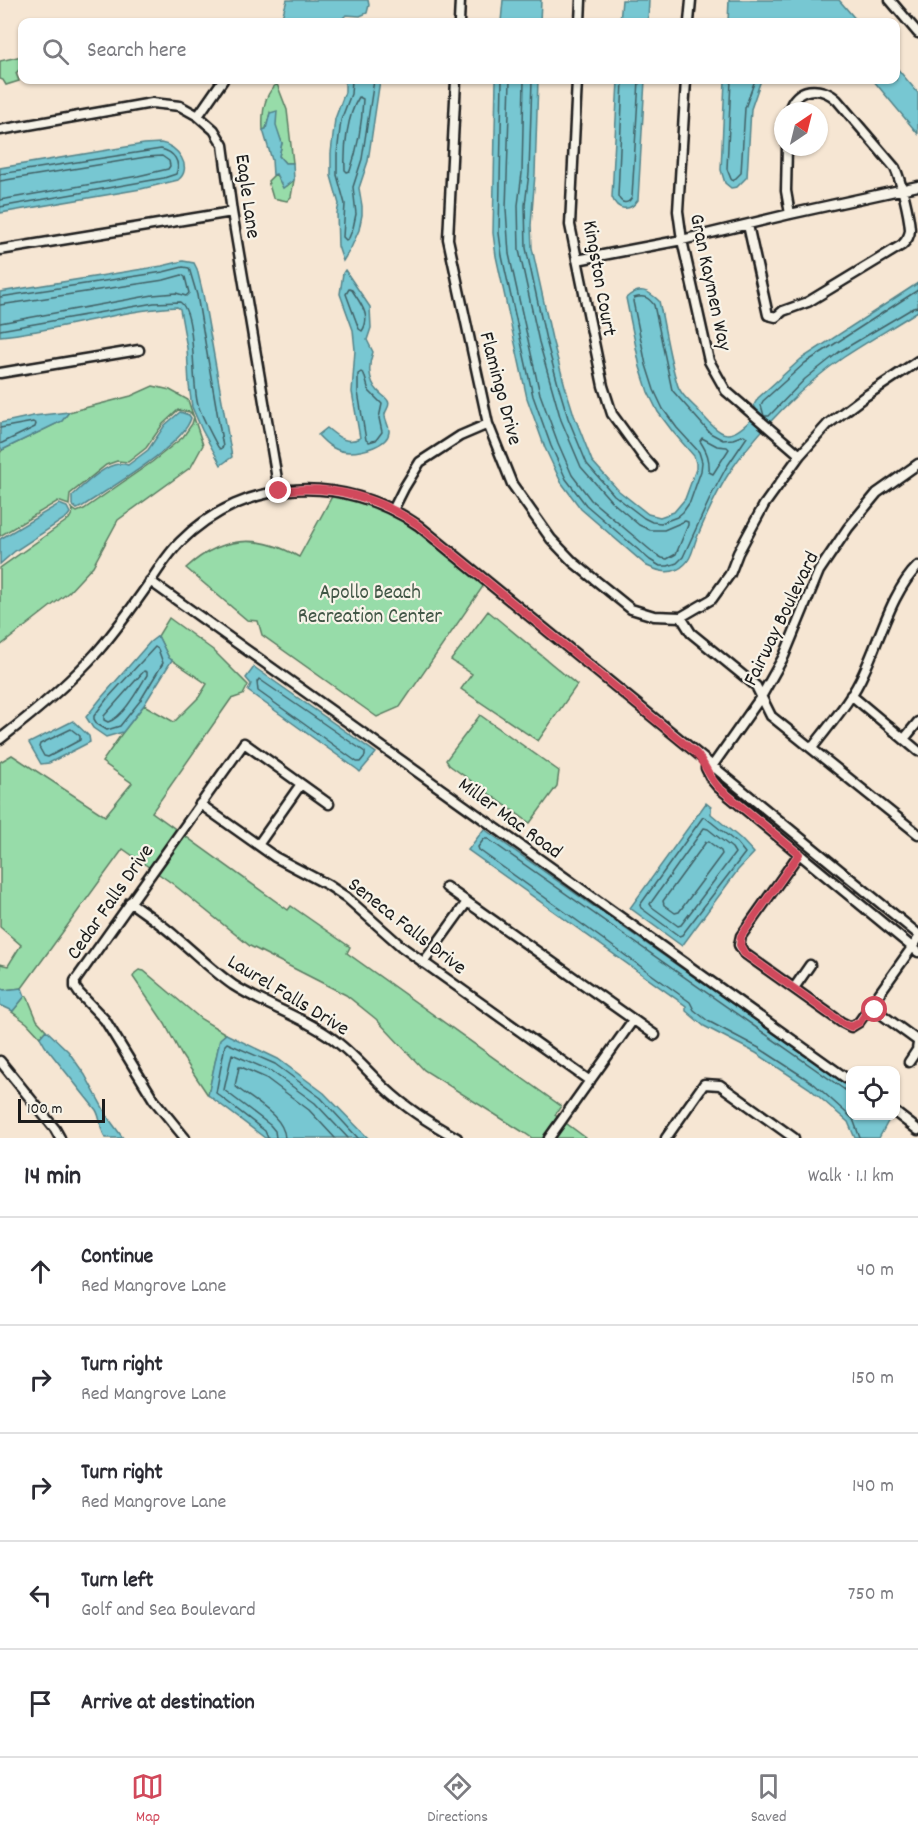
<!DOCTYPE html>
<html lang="en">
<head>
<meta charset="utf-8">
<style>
  body { margin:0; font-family:Dekko,sans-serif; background:#f7f7f7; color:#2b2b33 }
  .controls { position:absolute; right:18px; bottom:18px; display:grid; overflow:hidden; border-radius:12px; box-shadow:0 2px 4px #0004 }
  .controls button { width:54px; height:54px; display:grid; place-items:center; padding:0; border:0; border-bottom:2px solid #e1e1e2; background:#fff; color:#2b2b33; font:30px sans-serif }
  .compass { position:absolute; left:774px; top:102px; width:54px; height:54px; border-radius:50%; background:#fff; box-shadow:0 2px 4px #0004; rotate:35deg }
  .scale { position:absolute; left:18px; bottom:15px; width:87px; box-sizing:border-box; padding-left:6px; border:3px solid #1c1c1c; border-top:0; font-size:16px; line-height:21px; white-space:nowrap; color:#1c1c1c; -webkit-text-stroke:4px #f7f3e8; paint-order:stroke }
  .stop { position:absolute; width:18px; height:18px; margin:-14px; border:4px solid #d1495b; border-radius:50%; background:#fff }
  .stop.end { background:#d1495b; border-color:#fff; box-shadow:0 2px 6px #0008 }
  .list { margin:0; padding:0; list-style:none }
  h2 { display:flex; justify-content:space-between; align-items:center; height:78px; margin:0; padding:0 24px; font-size:26px }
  h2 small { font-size:20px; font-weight:400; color:#7c7c81 }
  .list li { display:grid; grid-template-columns:39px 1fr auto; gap:18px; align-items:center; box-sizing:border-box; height:108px; padding:0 24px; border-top:2px solid #e1e1e2 }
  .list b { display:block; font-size:22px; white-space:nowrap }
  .list p { margin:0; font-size:20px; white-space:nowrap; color:#7c7c81 }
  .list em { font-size:20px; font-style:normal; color:#7c7c81 }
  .icon { flex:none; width:33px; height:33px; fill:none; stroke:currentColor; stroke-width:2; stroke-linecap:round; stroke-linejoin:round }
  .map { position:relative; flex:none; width:918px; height:1138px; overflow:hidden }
  .search { position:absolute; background:#fff; box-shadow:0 2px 4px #0004; left:18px; right:18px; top:18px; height:66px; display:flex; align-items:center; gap:15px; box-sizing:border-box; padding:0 21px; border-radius:12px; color:#7c7c81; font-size:22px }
  .sheet { height:618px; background:#fff }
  nav { display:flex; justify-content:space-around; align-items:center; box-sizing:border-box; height:84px; border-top:2px solid #e1e1e2; background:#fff; font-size:16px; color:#7c7c81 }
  nav a { display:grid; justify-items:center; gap:3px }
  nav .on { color:#d1495b }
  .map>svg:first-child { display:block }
  .green { fill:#97dca9; stroke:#5a7c62; stroke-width:1.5 }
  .water { fill:#77c7d2; stroke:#538389; stroke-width:1.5 }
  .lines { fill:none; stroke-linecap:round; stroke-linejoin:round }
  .shore { stroke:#406065; stroke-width:1.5 }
  .minor-casing { stroke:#1c1c1c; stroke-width:13 }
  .minor { stroke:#f7f3e8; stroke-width:8 }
  .route { stroke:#d1495b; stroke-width:8 }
  .labels { text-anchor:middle; stroke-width:4.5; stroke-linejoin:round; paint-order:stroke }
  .street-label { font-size:21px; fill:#1c1c1c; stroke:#f7f3e8 }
  .park-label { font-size:21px; fill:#415646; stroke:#f7f3e8 }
</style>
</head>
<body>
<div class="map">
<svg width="918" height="1138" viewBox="0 0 918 1138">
  <rect width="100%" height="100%" fill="#f6e6d3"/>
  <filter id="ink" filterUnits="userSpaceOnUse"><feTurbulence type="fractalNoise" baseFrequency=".0167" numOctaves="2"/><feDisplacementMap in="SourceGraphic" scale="12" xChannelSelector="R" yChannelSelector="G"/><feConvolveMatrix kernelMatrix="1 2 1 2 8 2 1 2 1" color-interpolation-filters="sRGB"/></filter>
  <g filter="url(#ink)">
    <path class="green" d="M22,56V67L16,73L19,81L6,85L3,80L0,79V61Z
      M277,84L287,110L293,163H285L279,156L282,143L270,113L266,129L263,130C262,114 264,94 277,84Z
      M275,174L287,186L294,180L291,197L287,201L273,198L268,181Z
      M153,386L170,390L188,400L203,445L191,467L118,520L93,566L69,592L0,646V568L69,519L73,512L71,508L77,512L84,509L152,462L183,437L192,424L194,417L190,412L178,410L163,424L146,448L128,462L117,461L106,465L70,494L69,505L58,501L0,536V453L2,450L62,421L69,412L131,396Z
      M335,491L393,510L484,585L400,707L377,717L262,635L258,621L247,620L186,568C221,536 258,533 299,557Z
      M488,611L577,685L538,741L461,689L472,674L451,660Z
      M169,618L213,650L248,685L243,695L231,699L152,812L288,910L291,906L350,947L347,953L561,1106L555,1115L586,1138H532L523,1132L424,1070L376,1019L346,995L250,946L173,884L123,849L22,988L4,990L0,988V964L8,966L21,945L0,927V762L12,755L105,816L132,783L102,762L123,732L144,705L174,722L199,697L207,684L169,658L158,636Z
      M480,715L559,771L557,786L530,823L449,765L446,760Z
      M139,970L144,971L201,1019L226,1034L220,1040L208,1095L182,1056L165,1024L133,977L135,973Z
      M25,996H27L37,1020L46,1030L40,1037L27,1023L12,1012Z"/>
    <path class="water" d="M287,0H368L369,5L367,13L360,16L346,15L339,22H284L282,17Z
      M503,0H541L540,22H501Z
      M622,0H649L648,22H620Z
      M729,0H839L858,22H728Z
      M896,67L918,93V134L873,80H896Z
      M345,80H380L368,161L359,188L362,206V215L359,230L351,248L343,261L338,246L337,213L339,204L331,176V153L335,119L345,92Z
      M496,80H538L535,174L531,225L532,248L552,339L565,386L574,415L592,461L619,491L648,514L660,517L674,512L685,499L696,469V463L694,456L673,432L658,412L648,392L640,367L626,298C639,286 648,290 659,301C665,328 669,357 677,383C679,393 690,402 697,409C724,440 728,443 758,413L754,405L758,398L801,359L918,283V311C893,327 868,341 844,357C805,383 757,432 731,470C717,491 706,516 696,540C693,548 692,558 685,564C673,576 660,572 647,566L581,509L561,482L545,448L527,398L496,256L493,233Z
      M618,80H645L638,200C630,212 617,211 612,197Z
      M725,80H761L751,109L747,177L737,187L731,188L725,183L721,170Z
      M277,111L276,125L282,143L279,156L285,163H293L294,180L283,188L276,174L273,175L272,160L263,130L266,129L270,113Z
      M161,143C177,145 194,168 178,180L141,189L0,213V168L144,144Z
      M183,261L194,263L197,269L203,294L232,457L221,465L202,430L192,407L189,385L187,348L180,309L177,307C117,310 60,331 0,336V292L162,266Z
      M345,270L370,307L371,328L367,340L373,352C368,365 368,380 378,391C380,394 386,397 388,401C391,406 386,409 385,414C384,420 390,426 389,432C388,446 361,452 350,452C336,452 327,445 318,435L327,428C337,436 346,445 360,438L352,392L355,350L353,330L340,294L343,273Z
      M69,412L62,421L2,450L0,446V423L33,416Z
      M180,412L189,415L191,418C184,445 108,489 83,506L77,509L72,505V496C82,487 105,464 119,464C122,463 125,464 128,465L148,450L165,425Z
      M59,504L67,507L70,513L67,517L15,551L0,564V539Z
      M158,636L169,658L172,660L144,705L123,732L106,737L93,728L86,717L102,697L150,642Z
      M254,667L376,753L360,772L358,770L248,691L251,684L246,678Z
      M73,721L89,736L90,742L49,763L41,764L29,743Z
      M706,803L711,807V814L741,839L754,853L738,870L682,946L630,908Z
      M484,829L850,1087V1116H891L879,1138H855L848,1122L809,1088L756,1053L704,1026L686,1011V1006L468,850Z
      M0,988L4,990L22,988L25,996L13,1011L0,1005Z
      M46,1030L68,1051L85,1075L109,1119L123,1138H106C99,1130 102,1120 96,1110L45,1046L40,1037Z
      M226,1034L278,1059L324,1093L368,1138H265L208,1095L220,1039Z"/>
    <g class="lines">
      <path class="shore" d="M352,80L351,94L341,120L337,154V175L345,204L343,237L346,240L349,238L353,228L356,214L353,187L362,159L374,80
        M502,80L499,233L502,256L533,396L551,446L566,479L586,505L650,560L660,566H668L677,563L683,557L712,494L726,468L747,437L744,435L733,439L723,440L710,433L672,390L654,305C648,297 644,295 634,298L633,301L646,365L654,390L663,409L677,428L699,452L702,462L701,471L690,502L683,512L677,517L661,523L652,522L644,518L614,495L587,464L568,418L559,388L546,340L526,248L525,205L529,173L532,80
        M510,80L506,209L509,254L540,394L558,443L572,475L591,500L655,554L662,558L667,559L676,554L688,525V522L685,521L664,530H650L639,525L611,501L581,467L561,420L539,342L519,250L518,205L522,173L524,80
        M623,80L618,196C621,204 628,205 632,197L639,80
        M731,80L727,169L731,179L733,181L741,173L745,108L755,80
        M359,97L363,99C362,123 358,148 350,171L347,172L345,170C344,147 347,116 359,97Z
        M0,174L161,149C174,152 181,162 176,174L164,178L0,207
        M0,181L146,157L162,156L169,161L170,166L168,169L138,176L0,200
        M349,289L352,290C360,303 372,316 362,331L359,329L346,294Z
        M918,290L805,363L763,401L761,405L764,416H769L805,379L839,352L913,308L918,307
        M0,297L163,272L183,267L189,268L197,295L223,447L220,449L218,447C211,434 203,419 198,405C191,383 197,314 180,302L154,303L0,330
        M0,305L164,280L182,275L185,277L189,293L186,296L176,293L153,295L0,323
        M361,372L364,374L369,391L382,404L379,418L382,432L376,440L369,442L366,440L358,392V374Z
        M0,428L33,422L36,424L35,427L0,444
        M702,438L717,446L727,447L729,449L713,474L709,472C710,459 707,452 700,441Z
        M155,647L158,649L163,663L140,701L120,726L107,730L97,724L94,719V716L106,700Z
        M144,671L147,672V675C139,688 123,718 108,722L104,720V716Z
        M259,679L365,752V756L360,762H357L258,691L257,682Z
        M71,729L80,736V740L48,757L44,756L39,747L40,744Z
        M703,817L706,818L737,843L745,853L682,935L679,936L641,908L640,905Z
        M704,828L708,829L732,848L735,853L681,925L678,926L652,907L650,904Z
        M706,842H709L721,851L722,854L679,912L675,913L664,905L663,901Z
        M850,1092L845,1090L488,839H484L478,847L479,850L690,1002L694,1010L708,1021L759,1048L813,1083L853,1119L860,1138
        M268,1138L265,1131L216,1093L225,1045L227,1043L275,1064L321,1098L358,1138
        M276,1138L275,1131L270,1125L224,1090L232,1054L271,1071L315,1103L348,1138
        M285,1138C284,1115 251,1100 235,1086L239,1067H241L266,1078L309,1110L335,1138"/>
      <defs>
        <path id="minor" d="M890,0L918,33
          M459,22L460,0
          M580,22L581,0
          M689,22L691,0
          M456,80L448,239L488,424L512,484L551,539L573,562L631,609L654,616L681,617L712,599L730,574L738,553L764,505L800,455L828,424L864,397L918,361
          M577,80L570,225L603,386L612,414L644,458L652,467
          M686,80L678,211L682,240L709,361L726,391L800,455
          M198,116L223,80
          M0,130L152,103L180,106L198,116L214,130L223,145L232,212L279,491
          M787,147L786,191L790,214
          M748,225L768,315L776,317L783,311L808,302L902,245C907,240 910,236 910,229C909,214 901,181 895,168L837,100C821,85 795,86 789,111
          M0,250L232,212
          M577,260L682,240L790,214L918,186
          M0,373L139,350
          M393,510L404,488L420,462L460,436L488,424
          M150,581L850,1081
          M681,617L691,633L756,686L771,716L918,834
          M851,695L918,751
          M0,739C35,712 69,684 98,651C117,629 134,605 150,582C159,568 168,554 180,542C246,476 343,474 418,525L918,934
          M904,739L918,722
          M812,748C830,724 852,700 864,672C880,639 892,591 918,566
          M706,768L712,780L718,787L918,952
          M708,772L761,697L784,656L819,571L848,528L877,493L918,464
          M200,804L275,857L328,885L346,897L402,947L590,1081
          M258,845L301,784
          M799,854L741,936L739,945L744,953L841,1022L851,1027L859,1022L918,939
          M446,887L655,1035
          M130,902C146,914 163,925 177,938C196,954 213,971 233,985C264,1005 299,1015 329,1036C351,1051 367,1071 386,1089C407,1109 431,1124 457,1138
          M423,963L467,902
          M794,988L810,965
          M870,1006L918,1041
          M0,1061L55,1129L60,1138
          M909,1062L917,1050L918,1043
          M896,1113L918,1130
          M185,1138L154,1100L105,1020L79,993L75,987V981L244,743L329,804
          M549,1138L633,1020
          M666,1138L704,1084L720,1085L794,1138"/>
      </defs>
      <use href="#minor" class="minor-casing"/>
      <use href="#minor" class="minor"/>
    </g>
  </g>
  <g class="lines" filter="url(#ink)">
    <path class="route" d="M279,491C331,485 374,495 418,525L696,753C705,764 709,777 718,787L799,854L741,936L740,945L744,953L841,1022L851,1027L860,1022L870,1006L875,1010"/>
  </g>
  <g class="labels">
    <g class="street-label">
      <text transform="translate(249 196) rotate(82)" y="7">Eagle Lane</text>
      <text transform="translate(601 278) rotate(80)" y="7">Kingston Court</text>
      <text transform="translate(712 282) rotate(78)" y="7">Gran Kaymen Way</text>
      <text transform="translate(502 388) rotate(75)" y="7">Flamingo Drive</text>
      <text transform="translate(780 618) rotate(-64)" y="7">Fairway Boulevard</text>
      <text transform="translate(511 817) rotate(36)" y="7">Miller Mac Road</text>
      <text transform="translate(109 901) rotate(-55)" y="7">Cedar Falls Drive</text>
      <text transform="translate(408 925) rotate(38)" y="7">Seneca Falls Drive</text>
      <text transform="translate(289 994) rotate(31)" y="7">Laurel Falls Drive</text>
    </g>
    <g class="park-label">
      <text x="370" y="598">Apollo Beach<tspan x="370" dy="24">Recreation Center</tspan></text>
    </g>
  </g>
</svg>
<div class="controls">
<button><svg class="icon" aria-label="locate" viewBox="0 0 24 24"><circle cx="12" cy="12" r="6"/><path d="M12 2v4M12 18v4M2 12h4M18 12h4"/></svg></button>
</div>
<svg class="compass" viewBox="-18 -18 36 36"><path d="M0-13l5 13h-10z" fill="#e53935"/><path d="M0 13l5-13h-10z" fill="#7c7c81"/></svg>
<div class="scale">100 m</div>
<div class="stop" style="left:875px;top:1010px"></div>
<div class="stop end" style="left:279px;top:491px"></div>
<div class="search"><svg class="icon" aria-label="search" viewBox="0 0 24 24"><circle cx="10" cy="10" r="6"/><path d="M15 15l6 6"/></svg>Search here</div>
</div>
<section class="sheet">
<h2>14 min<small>Walk · 1.1 km</small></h2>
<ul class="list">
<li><svg class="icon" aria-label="ahead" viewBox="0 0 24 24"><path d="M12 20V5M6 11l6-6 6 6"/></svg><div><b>Continue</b><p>Red Mangrove Lane</p></div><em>40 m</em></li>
<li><svg class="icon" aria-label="right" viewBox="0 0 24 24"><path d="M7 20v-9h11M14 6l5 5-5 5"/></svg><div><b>Turn right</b><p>Red Mangrove Lane</p></div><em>150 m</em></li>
<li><svg class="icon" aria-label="right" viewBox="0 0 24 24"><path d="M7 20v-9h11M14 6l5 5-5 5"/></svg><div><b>Turn right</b><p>Red Mangrove Lane</p></div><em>140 m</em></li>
<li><svg class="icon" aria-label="left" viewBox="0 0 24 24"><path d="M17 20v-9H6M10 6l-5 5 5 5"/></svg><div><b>Turn left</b><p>Golf and Sea Boulevard</p></div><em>750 m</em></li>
<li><svg class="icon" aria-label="arrive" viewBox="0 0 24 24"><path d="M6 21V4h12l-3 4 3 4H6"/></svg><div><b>Arrive at destination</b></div></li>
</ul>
</section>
<nav>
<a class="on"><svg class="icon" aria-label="map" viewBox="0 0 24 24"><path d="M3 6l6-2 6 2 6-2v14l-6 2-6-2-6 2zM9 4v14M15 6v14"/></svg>Map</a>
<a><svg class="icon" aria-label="directions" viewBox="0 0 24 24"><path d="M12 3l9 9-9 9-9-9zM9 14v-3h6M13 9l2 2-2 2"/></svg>Directions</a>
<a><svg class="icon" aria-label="saved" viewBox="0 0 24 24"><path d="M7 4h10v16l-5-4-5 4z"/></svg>Saved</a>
</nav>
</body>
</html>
